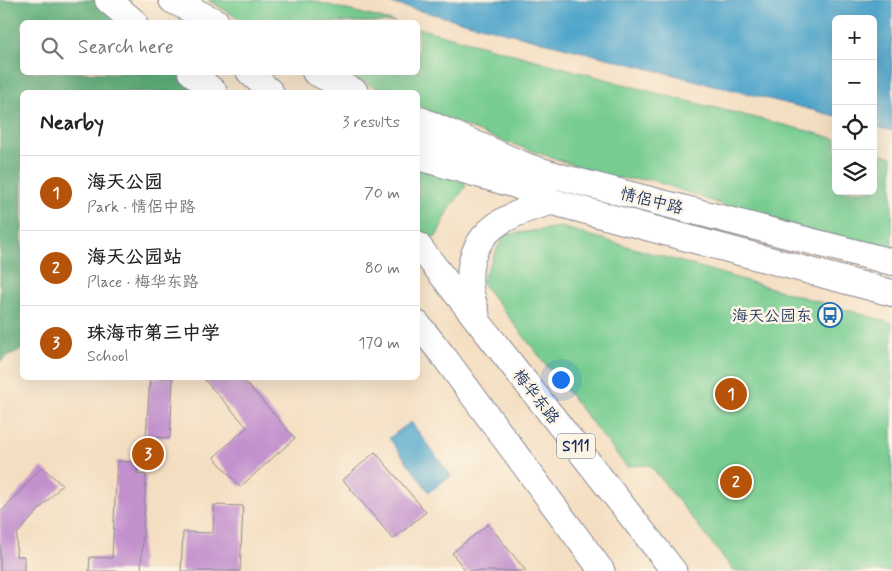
<!DOCTYPE html>
<html lang="en">
<head>
<meta charset="utf-8">
<style>
  body { margin:0; font-family:Mynerve,"LXGW WenKai TC",sans-serif; background:#f6f6f6; color:#222 }
  .controls { position:absolute; right:15px; top:15px; display:grid; overflow:hidden; border-radius:8px; box-shadow:0 5px 20px #0002 }
  .controls button { width:45px; height:45px; display:grid; place-items:center; padding:0; border:0; border-bottom:1px solid #e0e0e0; background:#fff; color:#222; font:25px sans-serif }
  .you { position:absolute; left:560px; top:379px; width:18px; height:18px; margin:-12px; border:4px solid #fff; border-radius:50%; background:#1a73e8; box-shadow:0 0 0 8px #1a73e833 }
  .badge { display:grid; place-items:center; width:32px; height:32px; border-radius:50%; background:#b45309; color:#fff; font-size:16px; font-weight:700 }
  .pin { position:absolute; translate:-50% -50%; border:2px solid #fff; box-shadow:0 1px 5px #0006 }
  .list { margin:0; padding:0; list-style:none }
  h2 { display:flex; justify-content:space-between; align-items:center; height:65px; margin:0; padding:0 20px; font-size:21px }
  h2 small { font-size:16px; font-weight:400; color:#767676 }
  .list li { display:grid; grid-template-columns:32px 1fr auto; gap:15px; align-items:center; box-sizing:border-box; height:75px; padding:0 20px; border-top:1px solid #e0e0e0 }
  .list b { display:block; font-size:19px; white-space:nowrap }
  .list p { margin:0; font-size:16px; white-space:nowrap; color:#767676 }
  .list em { font-size:16px; font-style:normal; color:#767676 }
  .icon { flex:none; width:28px; height:28px; fill:none; stroke:currentColor; stroke-width:2; stroke-linecap:round; stroke-linejoin:round }
  .map { position:relative; flex:none; width:892px; height:571px; overflow:hidden }
  .search { position:absolute; background:#fff; box-shadow:0 5px 20px #0002; left:20px; top:20px; width:400px; height:55px; display:flex; align-items:center; gap:12px; box-sizing:border-box; padding:0 18px; border-radius:8px; color:#767676; font-size:19px }
  .panel { position:absolute; background:#fff; box-shadow:0 5px 20px #0002; left:20px; top:90px; width:400px; height:290px; border-radius:8px }
  .map>svg:first-child { display:block }
  .green { fill:#76cc91; stroke:#487e78 }
  .forest { fill:#60b07b; stroke:#3e706c }
  .water { fill:#4da4ca; stroke:#346a94 }
  .building { fill:#c290cd }
  .lines { fill:none; stroke-linecap:round; stroke-linejoin:round }
  .primary-casing { stroke:#888690; stroke-width:27 }
  .trunk-casing { stroke:#888690; stroke-width:28 }
  .primary { stroke:#fff; stroke-width:25 }
  .trunk { stroke:#fff; stroke-width:26 }
  .labels { text-anchor:middle; stroke-width:5; stroke-linejoin:round; paint-order:stroke }
  .shield { fill:#fcf5e5; stroke:#5e6a86; stroke-width:1 }
  .shield-label { font-size:15px; font-weight:bold; fill:#1b2f5e }
  .street-label { font-size:16px; fill:#1b2f5e; stroke:#fcf5e5 }
  .poi-label { font-size:16px; fill:#1b2f5e; stroke:#fcf5e5; text-anchor:end }
</style>
</head>
<body>
<div class="map">
<svg width="892" height="571" viewBox="0 0 892 571">
  <rect width="100%" height="100%" fill="#fcf5e5"/>
  <filter id="ink" filterUnits="userSpaceOnUse"><feTurbulence type="fractalNoise" baseFrequency=".02" numOctaves="2"/><feDisplacementMap in="SourceGraphic" scale="10" xChannelSelector="R" yChannelSelector="G"/><feConvolveMatrix kernelMatrix="1 2 1 2 8 2 1 2 1" color-interpolation-filters="sRGB"/></filter>
  <filter id="wash" filterUnits="userSpaceOnUse"><feTurbulence type="fractalNoise" baseFrequency=".0096" numOctaves="4" result="noise"/><feDisplacementMap in="SourceGraphic" scale="20" xChannelSelector="R" yChannelSelector="G"/><feGaussianBlur stdDeviation="1.12" result="paint"/><feColorMatrix in="noise" values="0 0 0 0 0 0 0 0 0 0 0 0 0 0 0 0 0 1.4 0 .05"/><feComposite in="paint" operator="in"/></filter>
  <g filter="url(#wash)">
    <rect width="100%" height="100%" fill="#f4dec1"/>
    <path class="green" d="M208,0H309L395,22H244Z
      M418,28L660,94L808,131L836,139V191H873V151L892,157V254L743,212L652,180L612,178L489,136L418,106V92H387L341,73L418,72Z
      M418,165L460,176L466,186L449,210L436,237L423,236L418,229Z
      M561,227L892,323V571H734L650,465L626,466L481,282L504,235Z"/>
    <path class="forest" d="M0,0H108L134,22H22V72L191,73L214,92H22V349L9,355L0,362Z"/>
    <path class="water" d="M388,0H892V131L873,126V19H836V116L389,3Z
      M411,422L451,476L429,492L389,438Z"/>
    <g id="blocks">
      <path class="building" d="M150,378H173L170,438L146,437Z
        M203,378H242L295,438L240,487L214,457L247,427Z
        M375,452L426,512L393,539L343,480Z
        M117,461L138,462L137,474L146,475L141,571H89L90,557L112,558Z
        M42,467L62,485L17,534L16,556H24V571H0V513Z
        M214,505L243,506L240,571H181L183,532L213,533Z
        M488,524L526,571H466L452,553Z"/>
    </g>
  </g>
  <g filter="url(#ink)">
    <use href="#blocks" fill-opacity="0" stroke="#888690" stroke-width="1"/>
    <g class="lines">
      <defs>
        <path id="primary" d="M249,72L271,92
          M418,143L460,155L506,163
          M418,245L674,571
          M477,315C475,305 471,295 470,285C466,230 509,213 553,202
          M418,324L445,358L602,571"/>
        <path id="trunk" d="M108,0L134,22
          M172,0L216,22
          M191,72L214,92
          M315,72L355,92
          M418,119L528,167L561,177L892,262
          M418,157L516,185L553,202L892,293"/>
      </defs>
      <use href="#primary" class="primary-casing"/>
      <use href="#trunk" class="trunk-casing"/>
      <use href="#primary" class="primary"/>
      <use href="#trunk" class="trunk"/>
    </g>
  </g>
  <defs>
    <symbol id="bus-ring" viewBox="-11 -11 22 22"><circle r="9.5" fill="#fcf5e5" stroke="#1f6fb2" stroke-width="1.5"/><path d="M-5-6H5V4H4V6H2V4H-2V6H-4V4H-5ZM-3.5-4V0h7V-4ZM-3.5 1.2v1.5H-2V1.2ZM2 1.2v1.5H3.5V1.2Z" fill="#1f6fb2"/></symbol>
  </defs>
  <g fill-rule="evenodd">
    <use href="#bus-ring" x="816" y="301" width="28" height="28"/>
  </g>
  <g class="labels">
    <rect class="shield" x="557" y="433.5" width="38" height="25" rx="4"/>
    <g class="shield-label">
      <text x="576" y="451">S111</text>
    </g>
    <g class="street-label">
      <text transform="translate(652 200) rotate(14)" y="6">情侶中路</text>
      <text transform="translate(537 396) rotate(52)" y="6">梅华东路</text>
    </g>
    <g class="poi-label">
      <text x="812" y="321">海天公园东</text>
    </g>
  </g>
</svg>
<div class="controls">
<button>+</button>
<button>−</button>
<button><svg class="icon" aria-label="locate" viewBox="0 0 24 24"><circle cx="12" cy="12" r="6"/><path d="M12 2v4M12 18v4M2 12h4M18 12h4"/></svg></button>
<button><svg class="icon" aria-label="layers" viewBox="0 0 24 24"><path d="M12 4l9 5-9 5-9-5zM3 14l9 5 9-5"/></svg></button>
</div>
<div class="you"></div>
<div class="pin badge" style="left:731px;top:394px">1</div>
<div class="pin badge" style="left:736px;top:482px">2</div>
<div class="pin badge" style="left:148px;top:454px">3</div>
<div class="search"><svg class="icon" aria-label="search" viewBox="0 0 24 24"><circle cx="10" cy="10" r="6"/><path d="M15 15l6 6"/></svg>Search here</div>
<section class="panel">
<h2>Nearby<small>3 results</small></h2>
<ul class="list">
<li><span class="badge">1</span><div><b>海天公园</b><p>Park · 情侶中路</p></div><em>70 m</em></li>
<li><span class="badge">2</span><div><b>海天公园站</b><p>Place · 梅华东路</p></div><em>80 m</em></li>
<li><span class="badge">3</span><div><b>珠海市第三中学</b><p>School</p></div><em>170 m</em></li>
</ul>
</section>
</div>
</body>
</html>
